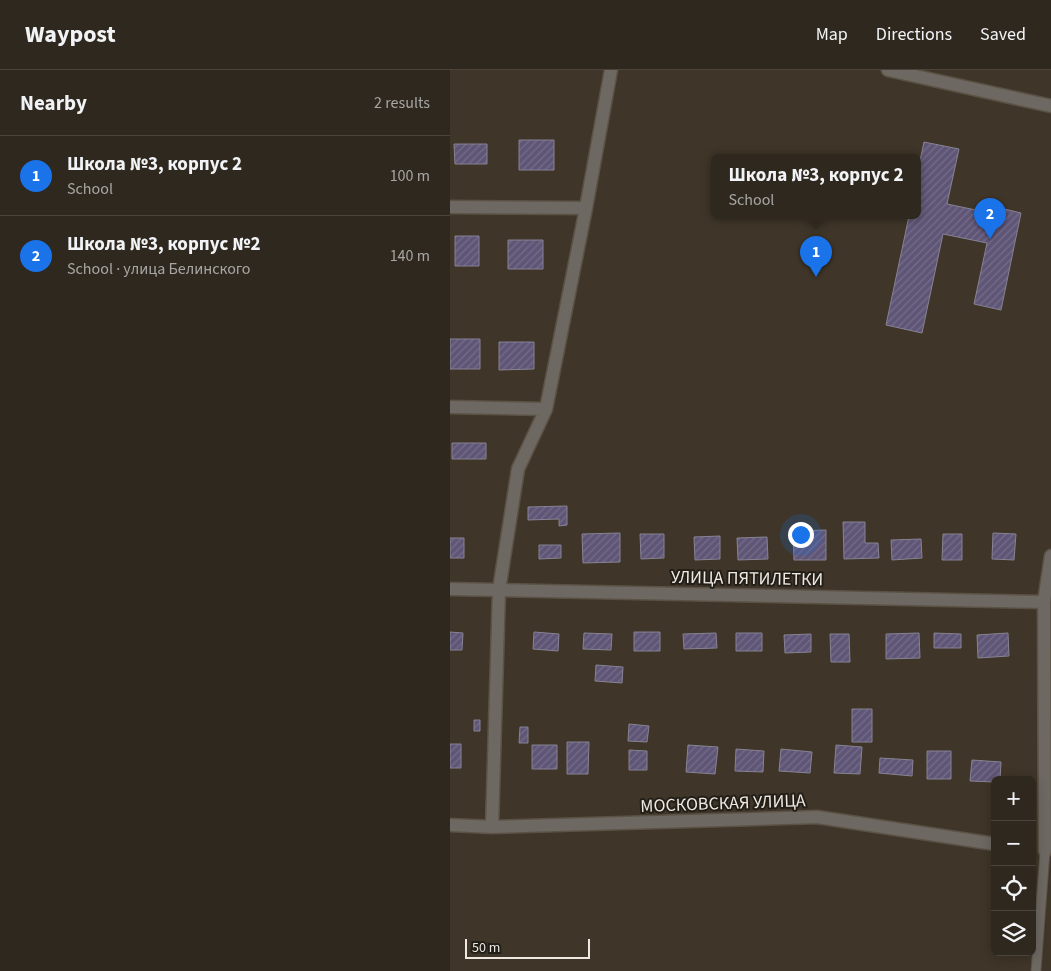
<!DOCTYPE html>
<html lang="en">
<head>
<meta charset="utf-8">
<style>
  body { margin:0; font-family:"Source Sans 3",sans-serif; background:#373027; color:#f1f3f6 }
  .controls { position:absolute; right:15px; bottom:15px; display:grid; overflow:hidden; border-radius:8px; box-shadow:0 2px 12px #0003 }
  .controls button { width:45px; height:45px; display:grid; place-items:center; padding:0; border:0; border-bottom:1px solid #4a443c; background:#2f281e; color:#f1f3f6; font:25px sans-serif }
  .scale { position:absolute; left:15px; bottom:12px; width:125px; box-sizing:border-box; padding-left:5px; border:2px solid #efe8e0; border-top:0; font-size:14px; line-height:18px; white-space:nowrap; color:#efe8e0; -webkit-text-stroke:4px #221e18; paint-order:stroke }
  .you { position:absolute; left:350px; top:464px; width:18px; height:18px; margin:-12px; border:4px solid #fff; border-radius:50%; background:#1a73e8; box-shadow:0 0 0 8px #1a73e833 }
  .badge { display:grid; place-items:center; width:32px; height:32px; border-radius:50%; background:#1a73e8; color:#fff; font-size:16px; font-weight:700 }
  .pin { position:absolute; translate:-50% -41px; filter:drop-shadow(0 1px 2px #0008) }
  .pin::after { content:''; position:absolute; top:26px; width:18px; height:15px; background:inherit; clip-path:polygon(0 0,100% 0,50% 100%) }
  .popup { position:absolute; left:261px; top:84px; width:210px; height:65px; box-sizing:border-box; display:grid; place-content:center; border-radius:8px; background:#2f281e; filter:drop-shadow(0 1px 4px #0005); font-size:16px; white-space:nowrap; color:#a7a6a4 }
  .popup b { font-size:19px; color:#f1f3f6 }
  .popup::after { content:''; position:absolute; left:50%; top:100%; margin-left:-10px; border:10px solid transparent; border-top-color:#2f281e }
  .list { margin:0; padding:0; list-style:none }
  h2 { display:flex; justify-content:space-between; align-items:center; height:65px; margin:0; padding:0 20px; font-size:21px }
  h2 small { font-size:16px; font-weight:400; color:#a7a6a4 }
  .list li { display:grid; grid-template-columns:32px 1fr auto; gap:15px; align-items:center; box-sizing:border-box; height:80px; padding:0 20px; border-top:1px solid #4a443c }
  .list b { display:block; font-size:19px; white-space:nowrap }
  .list p { margin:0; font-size:16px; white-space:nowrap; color:#a7a6a4 }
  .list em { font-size:16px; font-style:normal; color:#a7a6a4 }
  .icon { flex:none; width:28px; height:28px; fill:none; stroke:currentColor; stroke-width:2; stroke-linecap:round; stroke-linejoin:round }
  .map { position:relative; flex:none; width:601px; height:901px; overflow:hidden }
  header { display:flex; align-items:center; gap:30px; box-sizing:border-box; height:70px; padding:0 25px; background:#2f281e; border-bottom:1px solid #4a443c }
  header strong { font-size:24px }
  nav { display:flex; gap:28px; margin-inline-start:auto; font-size:18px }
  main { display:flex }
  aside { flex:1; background:#2f281e }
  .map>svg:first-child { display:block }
  .building { fill:url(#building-hatch); stroke:#878394 }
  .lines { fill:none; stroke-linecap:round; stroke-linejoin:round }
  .lane-casing { stroke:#5b5245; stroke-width:11 }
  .street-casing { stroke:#5b5245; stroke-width:15 }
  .lane { stroke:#6d6862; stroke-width:9 }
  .street { stroke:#6d6862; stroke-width:12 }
  .labels { text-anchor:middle; stroke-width:4; stroke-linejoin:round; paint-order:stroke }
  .street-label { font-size:18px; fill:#efe8e0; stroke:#221e18 }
</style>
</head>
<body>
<header>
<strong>Waypost</strong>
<nav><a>Map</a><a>Directions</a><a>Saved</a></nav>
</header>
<main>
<aside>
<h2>Nearby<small>2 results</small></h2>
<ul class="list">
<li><span class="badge">1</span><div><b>Школа №3, корпус 2</b><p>School</p></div><em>100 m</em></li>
<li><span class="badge">2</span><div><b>Школа №3, корпус №2</b><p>School · улица Белинского</p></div><em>140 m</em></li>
</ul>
</aside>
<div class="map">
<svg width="601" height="901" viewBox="0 0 601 901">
  <defs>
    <pattern id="building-hatch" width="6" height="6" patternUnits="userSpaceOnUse" patternTransform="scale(1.25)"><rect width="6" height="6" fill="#5f5576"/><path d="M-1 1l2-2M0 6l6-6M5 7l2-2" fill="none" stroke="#766d89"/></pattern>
  </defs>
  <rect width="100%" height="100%" fill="#3f3528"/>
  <path class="building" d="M69,70H104V100H69Z
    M474,72L509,79L497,134L545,144L546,137L571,143L551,240L524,234L537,173L493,164L472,263L436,255L459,146H467V105Z
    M4,74H37V94H5Z
    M5,166H29V196H5Z
    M58,170H93V199H58Z
    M0,269H30V299H0Z
    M49,272H84V299L49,300Z
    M2,373H36V389H2Z
    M117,436V455L109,456V449L78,450V437Z
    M393,452H415V473H428L429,488L394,489Z
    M376,460V490H344L343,461Z
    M170,463V492L133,493L132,464Z
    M543,463L566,464L564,490L542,489Z
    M190,464H214V488L191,489Z
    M493,464H512V490H492Z
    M270,466V489L245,490L244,467Z
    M317,467L318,489L288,490L287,468Z
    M0,468H14V488H0Z
    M471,469L472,488L442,490L441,470Z
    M89,475H111V488L89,489Z
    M0,562L13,563L12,580H0Z
    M84,562L109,564L108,581L83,579Z
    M184,562H210V581H184Z
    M134,563L162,564L161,580L133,579Z
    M266,563L267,578L234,579L233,564Z
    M286,563H312V581H286Z
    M469,563L470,588L436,589V564Z
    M484,563L511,564V578H484Z
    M558,563L559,586L528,588L527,565Z
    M361,564V582L335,583L334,565Z
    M380,564H399L400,592H381Z
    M146,595L173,597L172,613L145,611Z
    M402,639H422V672H402Z
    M24,650H30V661H24Z
    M179,654L199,656L197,672L178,671Z
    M70,657H78V673H69Z
    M117,672H139L138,704H117Z
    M0,674H11V698H0Z
    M82,675H107V699H82Z
    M238,675L268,677L265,704L236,702Z
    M386,675L412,677L410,704L384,703Z
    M286,679L314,681L313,702L285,701Z
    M331,679L362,682L360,703L329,701Z
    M179,680L197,681V700H179Z
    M477,681H501V709H477Z
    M430,688L463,690L462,706L429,703Z
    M522,690L551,692L550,710H545V712L520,711Z"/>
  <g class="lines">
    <defs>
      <path id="lane" d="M586,901L595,781"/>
      <path id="street" d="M438,0L601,36
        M0,137L136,138
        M0,337L96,339
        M0,519L594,532
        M0,755L42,757L367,747L545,774
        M42,757L49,520L68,399L96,339L136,138L161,0
        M595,781L594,532L601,486"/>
    </defs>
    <use href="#lane" class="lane-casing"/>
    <use href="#street" class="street-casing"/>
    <use href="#lane" class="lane"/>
    <use href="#street" class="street"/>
  </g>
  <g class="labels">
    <g class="street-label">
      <text transform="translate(297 508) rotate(1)" y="6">УЛИЦА ПЯТИЛЕТКИ</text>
      <text transform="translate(273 733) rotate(-2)" y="6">МОСКОВСКАЯ УЛИЦА</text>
    </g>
  </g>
</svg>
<div class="controls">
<button>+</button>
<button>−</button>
<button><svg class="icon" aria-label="locate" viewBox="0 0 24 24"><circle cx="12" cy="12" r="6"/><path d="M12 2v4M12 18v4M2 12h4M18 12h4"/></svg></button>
<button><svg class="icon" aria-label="layers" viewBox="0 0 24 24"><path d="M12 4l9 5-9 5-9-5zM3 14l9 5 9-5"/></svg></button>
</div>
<div class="scale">50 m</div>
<div class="you"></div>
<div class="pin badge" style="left:366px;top:207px">1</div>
<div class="popup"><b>Школа №3, корпус 2</b>School</div>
<div class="pin badge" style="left:540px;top:169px">2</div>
</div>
</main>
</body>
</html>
